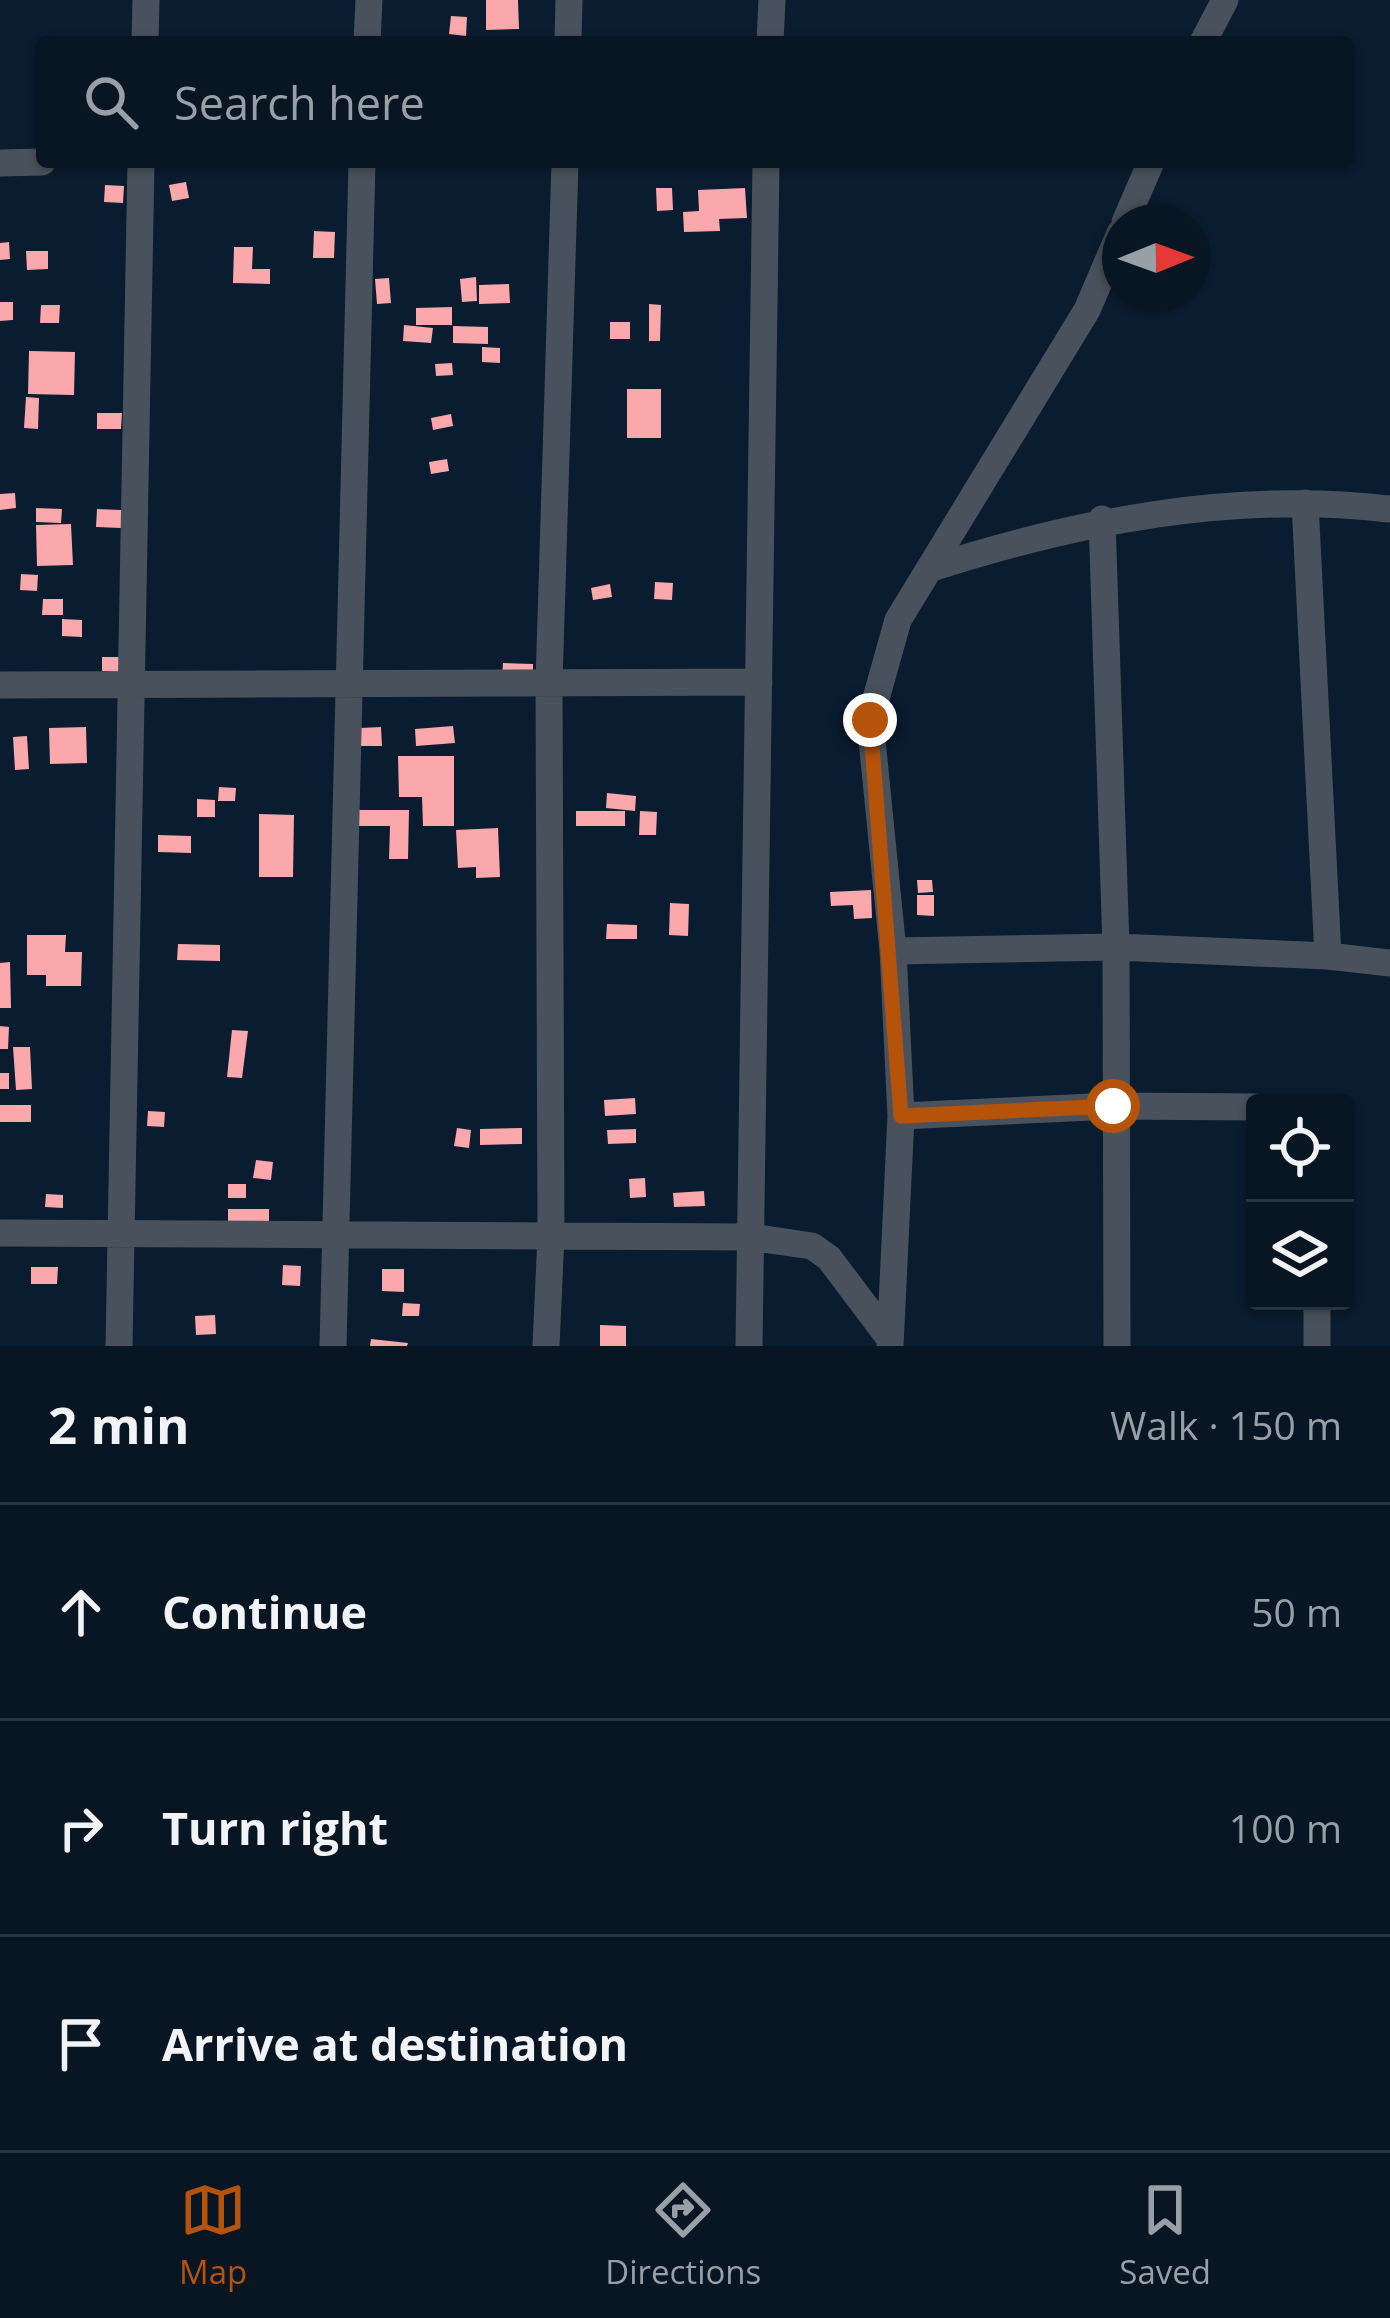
<!DOCTYPE html>
<html lang="en">
<head>
<meta charset="utf-8">
<style>
  body { margin:0; font-family:"Open Sans",sans-serif; background:#162230; color:#f1f3f6 }
  .controls { position:absolute; right:36px; bottom:36px; display:grid; overflow:hidden; border-radius:12px; box-shadow:0 3px 9px #0004 }
  .controls button { width:108px; height:108px; display:grid; place-items:center; padding:0; border:0; border-bottom:3px solid #293441; background:#081523; color:#f1f3f6; font:60px sans-serif }
  .compass { position:absolute; left:1102px; top:204px; width:108px; height:108px; border-radius:50%; background:#081523; box-shadow:0 3px 9px #0004; rotate:89deg }
  .stop { position:absolute; width:36px; height:36px; margin:-27px; border:9px solid #b45309; border-radius:50%; background:#fff }
  .stop.end { background:#b45309; border-color:#fff; box-shadow:0 3px 12px #0008 }
  .list { margin:0; padding:0; list-style:none }
  h2 { display:flex; justify-content:space-between; align-items:center; height:156px; margin:0; padding:0 48px; font-size:51px }
  h2 small { font-size:39px; font-weight:400; color:#989fa6 }
  .list li { display:grid; grid-template-columns:78px 1fr auto; gap:36px; align-items:center; box-sizing:border-box; height:216px; padding:0 48px; border-top:3px solid #293441 }
  .list b { display:block; font-size:45px; white-space:nowrap }
  .list em { font-size:39px; font-style:normal; color:#989fa6 }
  .icon { flex:none; width:66px; height:66px; fill:none; stroke:currentColor; stroke-width:2; stroke-linecap:round; stroke-linejoin:round }
  .map { position:relative; flex:none; width:1390px; height:1346px; overflow:hidden }
  .search { position:absolute; background:#081523; box-shadow:0 3px 9px #0004; left:36px; right:36px; top:36px; height:132px; display:flex; align-items:center; gap:30px; box-sizing:border-box; padding:0 42px; border-radius:12px; color:#989fa6; font-size:45px }
  .sheet { height:804px; background:#081523 }
  nav { display:flex; justify-content:space-around; align-items:center; box-sizing:border-box; height:168px; border-top:3px solid #293441; background:#081523; font-size:33px; color:#989fa6 }
  nav a { display:grid; justify-items:center; gap:6px }
  nav .on { color:#b45309 }
  .map>svg:first-child { display:block }
  .building { fill:#faa8ab }
  .lines { fill:none; stroke-linecap:round; stroke-linejoin:round }
  .street { stroke:#49525c; stroke-width:27 }
  .route { stroke:#b45309; stroke-width:15 }
</style>
</head>
<body>
<div class="map">
<svg width="1390" height="1346" viewBox="0 0 1390 1346">
  <rect width="100%" height="100%" fill="#0a1c2f"/>
  <path class="building" d="M486,0H518L519,29L486,30Z
    M451,16L467,17L466,36L449,34Z
    M186,182L189,198L172,201L169,185Z
    M105,185L124,186L123,203L104,202Z
    M656,188H672L673,210L657,211Z
    M745,188L747,218L719,219L720,231L684,232L683,212L699,211L698,190Z
    M314,231L335,232L334,258H313Z
    M9,242L10,259L0,260V243Z
    M234,247H253L252,269H270V284L233,283Z
    M26,251H48V269L27,270Z
    M476,277L477,301L462,302L460,279Z
    M389,278L391,303L377,304L375,279Z
    M509,284L510,303L479,304V285Z
    M0,302H13V320L0,321Z
    M649,304L661,305L660,341H649Z
    M41,305H60L59,323H40Z
    M452,307V325H416V308Z
    M610,322H630V339H610Z
    M404,325L433,328L431,343L403,341Z
    M453,326L488,327V344L453,343Z
    M482,347L500,348V363L482,362Z
    M29,351L75,352L74,395L28,394Z
    M452,363L453,375L436,376L435,364Z
    M627,389H661V438H627Z
    M26,397L39,398L38,429L24,428Z
    M97,413H122L121,429H97Z
    M451,414L453,426L433,430L431,418Z
    M447,459L449,471L431,474L429,462Z
    M15,493L16,508L0,510V494Z
    M36,508L62,509L61,523L36,522Z
    M97,509L121,510V528L96,527Z
    M71,524L73,565L37,566L36,525Z
    M21,574L38,575L37,591L20,590Z
    M655,582L673,583L672,600L654,599Z
    M610,584L612,597L593,600L591,588Z
    M43,599H63V615H42Z
    M62,619L82,620V637L62,636Z
    M102,657H120L119,672L102,671Z
    M503,663L533,664V679H502Z
    M453,726L455,743L416,746L415,729Z
    M86,727L87,763L50,764L49,728Z
    M381,727L382,746H360V728Z
    M27,736L29,769L15,770L13,737Z
    M398,756H454V826H423L422,797H399Z
    M219,787L236,788L235,801H218Z
    M607,793L636,796L635,811L606,808Z
    M197,799L215,800V817H197Z
    M357,810H409L408,859H389L390,826H357Z
    M576,811H625V826H576Z
    M640,811L657,812L656,835H639Z
    M259,814L294,815L293,877H259Z
    M498,828L500,877L476,878V867L458,868L456,830Z
    M158,835L191,836V853L158,852Z
    M917,880H932L933,892L918,893Z
    M871,890L872,918L854,919L853,905L831,906L830,892Z
    M917,895H934V916L917,915Z
    M670,903L689,904L688,936L669,935Z
    M607,924L637,925V939H606Z
    M27,935H66L65,952H82L81,986H46V975H27Z
    M178,944L220,945V961L177,960Z
    M10,962L11,1008H0V963Z
    M0,1026L9,1027L8,1049H0Z
    M232,1030L248,1031L242,1078L227,1077Z
    M13,1047H30L32,1089L16,1090Z
    M0,1073H9V1089H0Z
    M635,1098L636,1114L605,1116L604,1100Z
    M0,1105H31V1122H0Z
    M148,1111L165,1112L164,1127L147,1126Z
    M457,1128L471,1130L469,1148L454,1146Z
    M522,1128V1144L480,1145V1129Z
    M636,1129V1143L608,1144L607,1130Z
    M256,1160L273,1162L271,1180L253,1178Z
    M645,1178L646,1197L630,1198L629,1179Z
    M228,1184H246V1198H228Z
    M704,1191L705,1206L674,1207L673,1193Z
    M46,1194L63,1195V1208L45,1207Z
    M228,1209H269V1228H228Z
    M283,1265L301,1266L300,1286L282,1285Z
    M31,1267H58L57,1284H31Z
    M382,1269H404V1292L382,1291Z
    M403,1303L420,1304L419,1316H402Z
    M215,1315L216,1334L196,1335L195,1316Z
    M600,1325L626,1326V1346H600Z
    M371,1339L408,1343L407,1346H370Z"/>
  <g class="lines">
    <path class="street" d="M145,42L146,0
      M367,42L369,0
      M568,42L569,0
      M770,42L772,0
      M1203,42L1225,0
      M0,163L42,162
      M1125,222L1151,162
      M1102,519L1116,947L1117,1346
      M929,569C1077,521 1234,491 1390,509
      M0,685L759,682
      M893,951L1116,947L1328,956L1305,503
      M1328,956L1390,963
      M901,1116L1113,1106L1255,1107
      M0,1233L750,1237L812,1246L829,1258L890,1339
      M119,1346L141,162
      M333,1346L362,162
      M546,1346L551,1236L549,683L565,162
      M749,1346L766,162
      M890,1346L901,1116L893,951L870,720L898,620L1087,310L1120,233
      M1317,1346V1301"/>
  </g>
  <g class="lines">
    <path class="route" d="M870,720L901,1116L1113,1106"/>
  </g>
</svg>
<div class="controls">
<button><svg class="icon" aria-label="locate" viewBox="0 0 24 24"><circle cx="12" cy="12" r="6"/><path d="M12 2v4M12 18v4M2 12h4M18 12h4"/></svg></button>
<button><svg class="icon" aria-label="layers" viewBox="0 0 24 24"><path d="M12 4l9 5-9 5-9-5zM3 14l9 5 9-5"/></svg></button>
</div>
<svg class="compass" viewBox="-18 -18 36 36"><path d="M0-13l5 13h-10z" fill="#e53935"/><path d="M0 13l5-13h-10z" fill="#989fa6"/></svg>
<div class="stop" style="left:1113px;top:1106px"></div>
<div class="stop end" style="left:870px;top:720px"></div>
<div class="search"><svg class="icon" aria-label="search" viewBox="0 0 24 24"><circle cx="10" cy="10" r="6"/><path d="M15 15l6 6"/></svg>Search here</div>
</div>
<section class="sheet">
<h2>2 min<small>Walk · 150 m</small></h2>
<ul class="list">
<li><svg class="icon" aria-label="ahead" viewBox="0 0 24 24"><path d="M12 20V5M6 11l6-6 6 6"/></svg><div><b>Continue</b></div><em>50 m</em></li>
<li><svg class="icon" aria-label="right" viewBox="0 0 24 24"><path d="M7 20v-9h11M14 6l5 5-5 5"/></svg><div><b>Turn right</b></div><em>100 m</em></li>
<li><svg class="icon" aria-label="arrive" viewBox="0 0 24 24"><path d="M6 21V4h12l-3 4 3 4H6"/></svg><div><b>Arrive at destination</b></div></li>
</ul>
</section>
<nav>
<a class="on"><svg class="icon" aria-label="map" viewBox="0 0 24 24"><path d="M3 6l6-2 6 2 6-2v14l-6 2-6-2-6 2zM9 4v14M15 6v14"/></svg>Map</a>
<a><svg class="icon" aria-label="directions" viewBox="0 0 24 24"><path d="M12 3l9 9-9 9-9-9zM9 14v-3h6M13 9l2 2-2 2"/></svg>Directions</a>
<a><svg class="icon" aria-label="saved" viewBox="0 0 24 24"><path d="M7 4h10v16l-5-4-5 4z"/></svg>Saved</a>
</nav>
</body>
</html>
